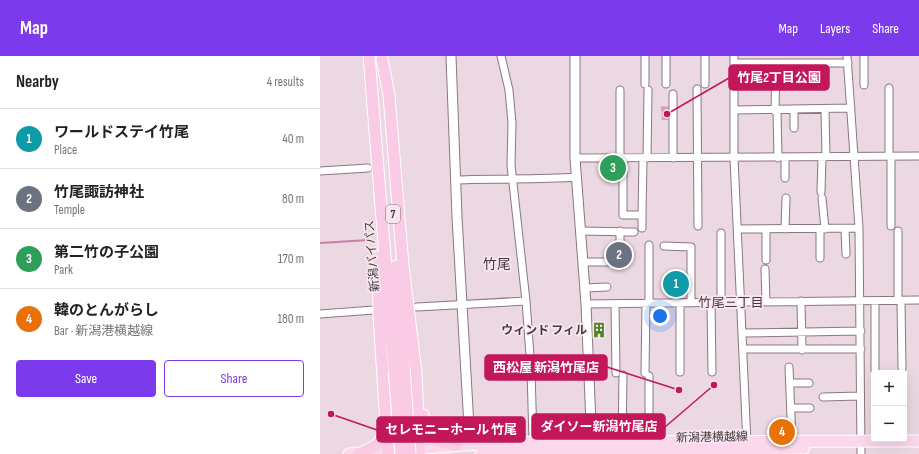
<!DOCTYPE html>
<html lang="en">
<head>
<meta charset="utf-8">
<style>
  body { margin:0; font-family:"Sofia Sans Condensed","Noto Sans JP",sans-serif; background:#f2f2f2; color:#222 }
  .controls { position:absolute; right:12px; bottom:12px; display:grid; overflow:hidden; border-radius:4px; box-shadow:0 4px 16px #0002 }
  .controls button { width:36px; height:36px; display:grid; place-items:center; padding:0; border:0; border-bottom:1px solid #e0e0e0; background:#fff; color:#222; font:20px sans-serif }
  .you { position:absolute; left:340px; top:260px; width:14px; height:14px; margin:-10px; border:3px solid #fff; border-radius:50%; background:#1a73e8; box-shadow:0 0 0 6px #1a73e833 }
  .badge { display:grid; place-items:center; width:26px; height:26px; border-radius:50%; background:#7c3aed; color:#fff; font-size:13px; font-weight:700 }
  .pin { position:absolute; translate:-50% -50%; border:2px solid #fff; box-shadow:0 1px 4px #0006 }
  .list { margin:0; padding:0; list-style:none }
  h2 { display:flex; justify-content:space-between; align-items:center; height:52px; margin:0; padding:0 16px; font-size:17px }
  h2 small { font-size:13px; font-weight:400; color:#767676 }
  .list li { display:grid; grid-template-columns:26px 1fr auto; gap:12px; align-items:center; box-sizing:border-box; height:60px; padding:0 16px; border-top:1px solid #e0e0e0 }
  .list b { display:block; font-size:15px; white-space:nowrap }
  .list p { margin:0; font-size:13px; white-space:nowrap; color:#767676 }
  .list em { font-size:13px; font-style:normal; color:#767676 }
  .actions { display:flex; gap:8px; padding:12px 16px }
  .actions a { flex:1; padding:9px 0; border:1px solid #7c3aed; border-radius:4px; text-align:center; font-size:14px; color:#7c3aed }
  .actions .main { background:#7c3aed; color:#fff }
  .map { position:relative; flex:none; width:599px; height:398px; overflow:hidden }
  header { display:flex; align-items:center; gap:24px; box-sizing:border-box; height:56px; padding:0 20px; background:#7c3aed; color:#fff }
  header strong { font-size:19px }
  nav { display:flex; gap:22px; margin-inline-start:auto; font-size:14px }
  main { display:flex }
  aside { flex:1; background:#fff }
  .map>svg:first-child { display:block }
  .green { fill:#d5a1bd }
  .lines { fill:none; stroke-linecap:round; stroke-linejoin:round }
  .stream { stroke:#cc7eaa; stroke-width:2 }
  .minor-casing { stroke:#8a7881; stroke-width:9 }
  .tertiary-casing { stroke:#8a7881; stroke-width:11 }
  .primary-casing { stroke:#fff; stroke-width:13 }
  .trunk-casing { stroke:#fff; stroke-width:13 }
  .minor { stroke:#fff; stroke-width:7 }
  .tertiary { stroke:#fff; stroke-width:9 }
  .primary { stroke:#fbd8eb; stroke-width:11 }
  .trunk { stroke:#facbe4; stroke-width:11 }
  .trunk-bridge-casing { stroke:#fff; stroke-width:13; stroke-linecap:butt }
  .trunk-bridge { stroke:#facbe4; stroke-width:11 }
  .labels { text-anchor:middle; stroke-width:3.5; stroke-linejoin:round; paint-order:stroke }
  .shield { fill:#f9e5ef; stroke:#796e73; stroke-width:1 }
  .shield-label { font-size:11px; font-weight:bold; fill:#423b3e }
  .street-label { font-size:12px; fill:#423b3e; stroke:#f9e5ef }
  .poi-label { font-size:12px; font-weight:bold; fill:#423b3e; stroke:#f9e5ef; text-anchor:end }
  .neighbourhood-label { font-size:13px; fill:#423b3e; stroke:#f9e5ef }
  .quarter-label { font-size:14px; fill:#423b3e; stroke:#f9e5ef }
  .leader { fill:none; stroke:#c2185b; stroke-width:1.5 }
  .callout-dot { fill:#c2185b; stroke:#f9e5ef; stroke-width:1.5 }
  .callout { fill:#c2185b; stroke:#c2185b; stroke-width:1.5 }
  .callout-label { font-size:13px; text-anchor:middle; font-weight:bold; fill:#fff }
</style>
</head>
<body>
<header>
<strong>Map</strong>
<nav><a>Map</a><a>Layers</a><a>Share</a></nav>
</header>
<main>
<aside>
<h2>Nearby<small>4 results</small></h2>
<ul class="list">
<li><span class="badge" style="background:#0f9aa8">1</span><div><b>ワールドステイ竹尾</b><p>Place</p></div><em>40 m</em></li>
<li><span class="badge" style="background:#6b7280">2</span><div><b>竹尾諏訪神社</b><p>Temple</p></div><em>80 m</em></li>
<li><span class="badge" style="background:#2e9e5b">3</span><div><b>第二竹の子公園</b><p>Park</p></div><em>170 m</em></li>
<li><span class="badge" style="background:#e8710a">4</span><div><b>韓のとんがらし</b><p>Bar · 新潟港横越線</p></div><em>180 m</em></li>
</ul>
<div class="actions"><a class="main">Save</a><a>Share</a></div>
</aside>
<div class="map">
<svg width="599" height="398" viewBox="0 0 599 398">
  <rect width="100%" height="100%" fill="#ebd8e2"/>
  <path class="green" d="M341,50L351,51L352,64H342Z
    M287,106H297L299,108L300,116H287Z"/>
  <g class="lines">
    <path class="stream" d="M0,187L49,184"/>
    <defs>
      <path id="minor" d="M181,0L189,34L192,67L191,109L206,245L211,313L213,386
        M325,0V28
        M414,0V102L427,388
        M527,0L539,172L541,398
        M414,7H528
        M346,28V0
        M385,28V0
        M544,29V0
        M569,32V100
        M377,33L378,170
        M300,34V102
        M505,53L506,101
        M414,54L531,52
        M455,55L456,7
        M457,55L458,102
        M474,72V54
        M571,100V170
        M255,102L599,100
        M303,102V159H322L323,102
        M327,102L328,34
        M353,102V38
        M465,102V122
        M0,115L48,112
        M136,124C176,122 216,124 257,121
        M501,136L502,101
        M502,142L505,173
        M322,159V172
        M418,173L539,172
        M465,173L466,142
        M525,173L526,198
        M261,175L314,176
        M578,175V244
        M401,177V246
        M329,189V247
        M344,190L371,191V247
        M300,192V175
        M500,202V173
        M446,204V173
        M263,206H288
        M445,213L446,246
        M265,232L287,231
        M481,245L482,294
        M555,245V314
        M581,245L582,312
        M391,246L392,316
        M266,248L599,244
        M295,248L296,317
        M97,251L206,245
        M0,258L54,254
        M423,277L541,275
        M423,293H541
        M469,311L472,385
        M360,316V247
        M325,317L326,247
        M329,320V386
        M470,327H489
        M503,341L540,340
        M471,352H490
        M302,386L303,319"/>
      <path id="tertiary" d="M131,0L137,161L150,388
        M255,0V102L266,248L272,392"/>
      <path id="primary" d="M29,398L143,389L213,386L599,385
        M161,398L484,392"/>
      <path id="trunk" d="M49,0L74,313
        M62,3L69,39L83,210L96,316L99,398
        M58,201L59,260L68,398
        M76,210L84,312
        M103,359C106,383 115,385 137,389
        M39,398C54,390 62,390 64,372"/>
    </defs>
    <use href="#minor" class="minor-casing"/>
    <use href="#tertiary" class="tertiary-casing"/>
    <use href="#primary" class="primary-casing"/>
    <use href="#trunk" class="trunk-casing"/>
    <use href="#minor" class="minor"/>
    <use href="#tertiary" class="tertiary"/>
    <use href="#primary" class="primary"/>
    <use href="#trunk" class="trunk"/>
    <defs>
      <path id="trunk-bridge" d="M84,312L90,398
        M74,313L81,398"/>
    </defs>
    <use href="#trunk-bridge" class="trunk-bridge-casing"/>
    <use href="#trunk-bridge" class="trunk-bridge"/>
  </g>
  <defs>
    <symbol id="building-bare" viewBox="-9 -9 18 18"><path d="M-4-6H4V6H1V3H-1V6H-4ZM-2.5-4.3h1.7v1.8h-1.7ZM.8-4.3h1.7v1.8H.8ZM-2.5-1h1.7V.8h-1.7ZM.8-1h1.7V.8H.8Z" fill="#4c8826" stroke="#f9e5ef" stroke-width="2.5" paint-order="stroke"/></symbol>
  </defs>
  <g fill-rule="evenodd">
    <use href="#building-bare" x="268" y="263" width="22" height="22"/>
  </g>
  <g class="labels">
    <rect class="shield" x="66" y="149" width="14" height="18" rx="3"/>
    <g class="shield-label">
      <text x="73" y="162">7</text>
    </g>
    <g class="street-label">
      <text transform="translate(52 200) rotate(-95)" y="4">新潟バイパス</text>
      <text transform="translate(392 381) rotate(-1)" y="4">新潟港横越線</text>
    </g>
    <g class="poi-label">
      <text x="267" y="278">ウィンド フィル</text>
    </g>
    <g class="neighbourhood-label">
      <text x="411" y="251">竹尾三丁目</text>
    </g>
    <g class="quarter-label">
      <text x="177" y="213">竹尾</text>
    </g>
  </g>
  <path class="leader" d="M347 58L409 22M359 334L287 311M394 329L345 371M11 358L57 374"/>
  <g class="callout-dot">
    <circle cx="347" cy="58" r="4"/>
    <circle cx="359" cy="334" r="4"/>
    <circle cx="394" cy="329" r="4"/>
    <circle cx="11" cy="358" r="4"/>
  </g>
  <g class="callout">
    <rect x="409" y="9" width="100" height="25" rx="4"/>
    <rect x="165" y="299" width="122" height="25" rx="4"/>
    <rect x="212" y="358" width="133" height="25" rx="4"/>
    <rect x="57" y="361" width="148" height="25" rx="4"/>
  </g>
  <g class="callout-label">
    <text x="459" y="26">竹尾2丁目公園</text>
    <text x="226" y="316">西松屋 新潟竹尾店</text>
    <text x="279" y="375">ダイソー新潟竹尾店</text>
    <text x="131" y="378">セレモニーホール 竹尾</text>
  </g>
</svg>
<div class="controls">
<button>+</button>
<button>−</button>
</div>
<div class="you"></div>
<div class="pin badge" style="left:356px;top:228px;background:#0f9aa8">1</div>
<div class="pin badge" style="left:299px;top:199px;background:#6b7280">2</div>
<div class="pin badge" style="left:293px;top:112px;background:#2e9e5b">3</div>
<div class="pin badge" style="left:462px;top:376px;background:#e8710a">4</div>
</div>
</main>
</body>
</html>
